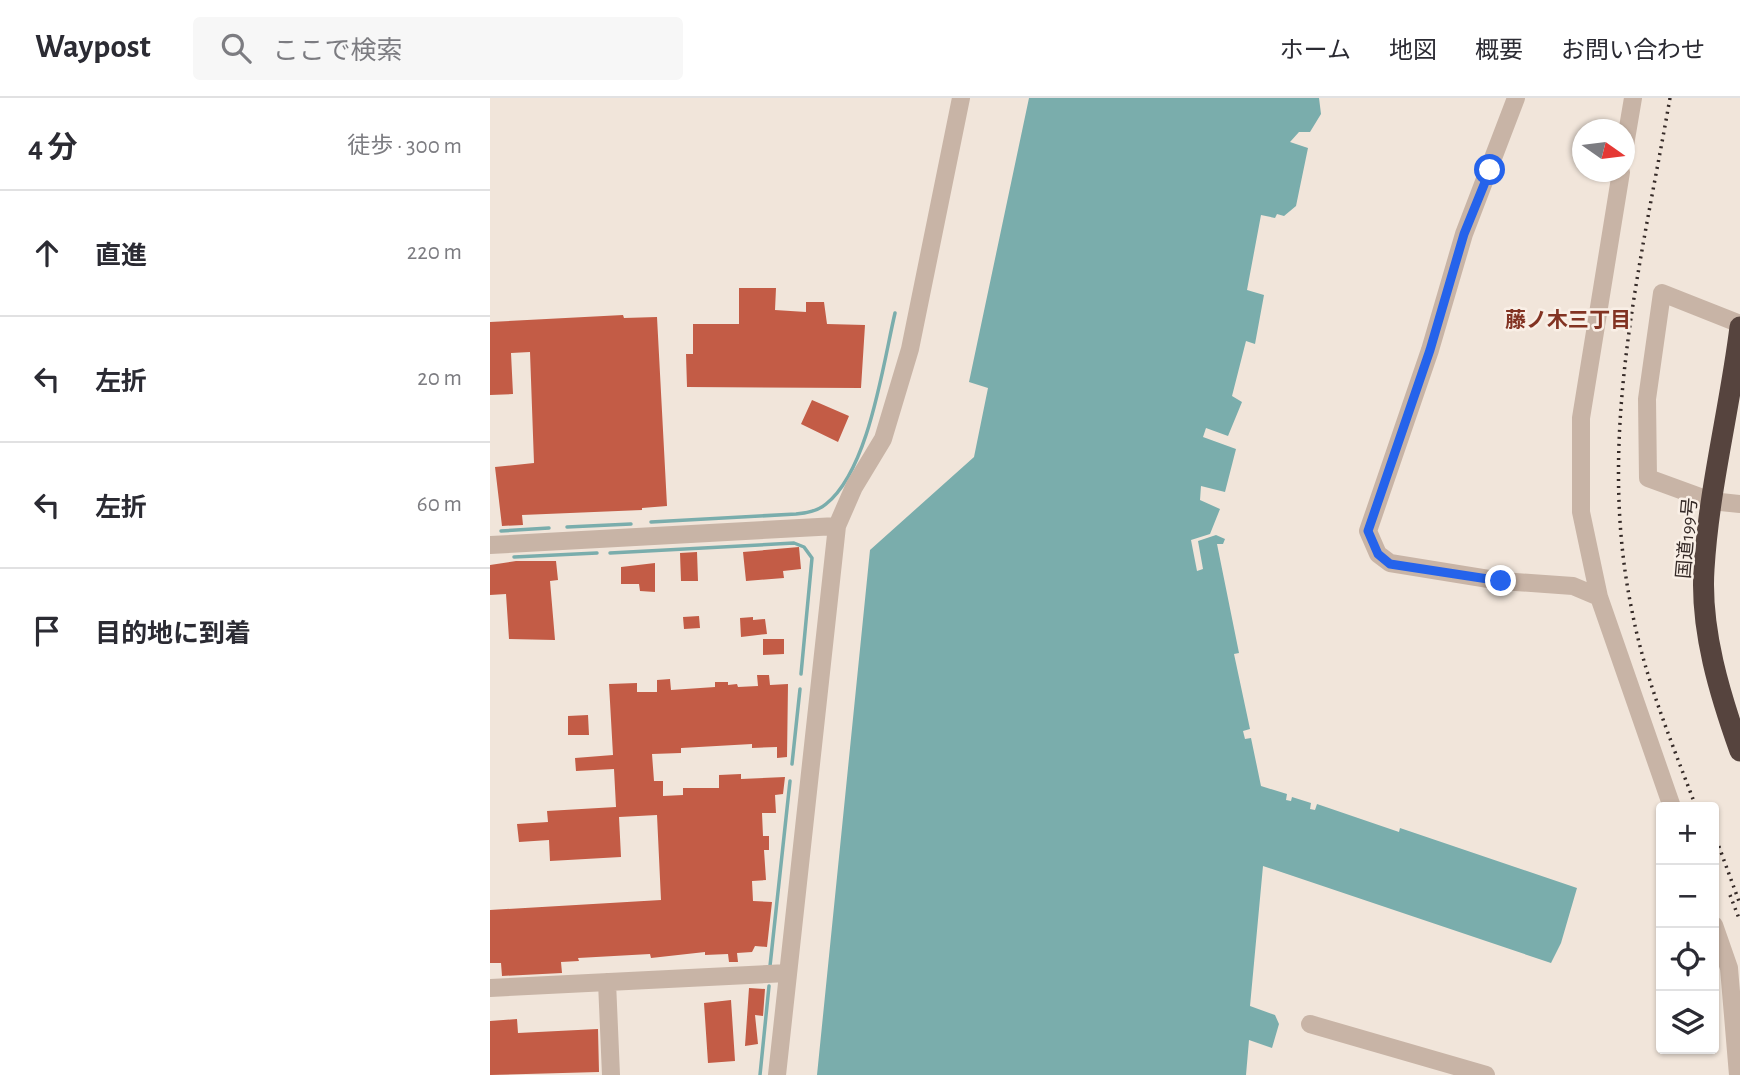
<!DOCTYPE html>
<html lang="ja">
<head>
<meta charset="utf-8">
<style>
  body { margin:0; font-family:"Alegreya Sans","Noto Sans JP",sans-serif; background:#f7f7f7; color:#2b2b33 }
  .controls { position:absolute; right:21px; bottom:21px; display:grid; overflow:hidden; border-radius:7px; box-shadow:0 2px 5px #0004 }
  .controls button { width:63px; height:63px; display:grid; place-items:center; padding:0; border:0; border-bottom:2px solid #e1e1e2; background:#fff; color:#2b2b33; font:35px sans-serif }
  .compass { position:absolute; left:1082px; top:21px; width:63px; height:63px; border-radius:50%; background:#fff; box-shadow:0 2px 5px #0004; rotate:104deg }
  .stop { position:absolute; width:21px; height:21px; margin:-16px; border:5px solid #2563eb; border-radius:50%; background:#fff }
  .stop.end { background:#2563eb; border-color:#fff; box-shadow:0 2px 7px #0008 }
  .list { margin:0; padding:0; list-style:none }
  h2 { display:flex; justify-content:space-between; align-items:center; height:91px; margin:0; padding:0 28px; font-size:30px }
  h2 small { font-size:23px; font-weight:400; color:#7c7c81 }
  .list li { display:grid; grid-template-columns:46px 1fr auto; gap:21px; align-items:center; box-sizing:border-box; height:126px; padding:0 28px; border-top:2px solid #e1e1e2 }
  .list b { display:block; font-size:26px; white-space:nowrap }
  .list em { font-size:23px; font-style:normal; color:#7c7c81 }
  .icon { flex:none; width:38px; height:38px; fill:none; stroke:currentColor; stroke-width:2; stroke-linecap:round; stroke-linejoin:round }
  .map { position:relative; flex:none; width:1250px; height:977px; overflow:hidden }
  header { display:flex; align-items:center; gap:42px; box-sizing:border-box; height:98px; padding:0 35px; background:#fff; border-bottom:2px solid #e1e1e2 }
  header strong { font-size:33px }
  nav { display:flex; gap:38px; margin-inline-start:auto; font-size:24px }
  .search { width:490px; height:63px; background:#f7f7f7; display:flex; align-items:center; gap:18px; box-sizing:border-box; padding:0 24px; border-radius:7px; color:#7c7c81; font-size:26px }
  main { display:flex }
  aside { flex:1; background:#fff }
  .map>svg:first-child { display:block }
  .water { fill:#7aadac }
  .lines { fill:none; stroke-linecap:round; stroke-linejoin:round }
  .stream { stroke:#7aadac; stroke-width:3.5 }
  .building { fill:#c35c46 }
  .minor { stroke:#c8b4a6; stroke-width:18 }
  .highway { stroke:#56443e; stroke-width:21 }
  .rail { stroke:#352a27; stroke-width:3.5; stroke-dasharray:2 5; stroke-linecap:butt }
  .route { stroke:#2563eb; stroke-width:9 }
  .labels { text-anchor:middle; stroke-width:5; stroke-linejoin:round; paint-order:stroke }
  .street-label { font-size:19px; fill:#352a27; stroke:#f9efe6 }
  .neighbourhood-label { font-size:21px; font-weight:bold; fill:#823322; stroke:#f9efe6 }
</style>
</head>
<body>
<header>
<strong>Waypost</strong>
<div class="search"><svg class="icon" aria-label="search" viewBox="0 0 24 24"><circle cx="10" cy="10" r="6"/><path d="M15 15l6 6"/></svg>ここで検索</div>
<nav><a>ホーム</a><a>地図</a><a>概要</a><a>お問い合わせ</a></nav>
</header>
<main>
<aside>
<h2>4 分<small>徒歩 · 300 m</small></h2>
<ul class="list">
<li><svg class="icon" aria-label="ahead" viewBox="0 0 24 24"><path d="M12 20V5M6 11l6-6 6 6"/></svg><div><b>直進</b></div><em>220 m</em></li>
<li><svg class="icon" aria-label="left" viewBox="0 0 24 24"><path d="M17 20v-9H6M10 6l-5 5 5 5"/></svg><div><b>左折</b></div><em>20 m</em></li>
<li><svg class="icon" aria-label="left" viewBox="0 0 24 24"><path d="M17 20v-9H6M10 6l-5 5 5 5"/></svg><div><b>左折</b></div><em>60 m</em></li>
<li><svg class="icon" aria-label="arrive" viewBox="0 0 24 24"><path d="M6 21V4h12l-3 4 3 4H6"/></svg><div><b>目的地に到着</b></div></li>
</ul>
</aside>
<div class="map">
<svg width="1250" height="977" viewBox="0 0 1250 977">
  <rect width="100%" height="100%" fill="#f1e5da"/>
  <path class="water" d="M539,0H829L831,16L820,34H809L800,44L818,50L806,108L794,118L787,116L785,120L771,117L757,192L774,197L765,246L756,243L742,298L752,304L738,338L716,330L713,339L746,351L735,394L711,388L710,402L730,411L720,436L701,442L707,473L713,471L708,443L726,437L735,441L733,446H727L749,555L744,556L760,631L753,633L755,641L761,640L771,688L797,696L796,702L801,703L802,699L821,705L820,711L825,712L827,706L909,734L910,730L1087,790L1071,845L1061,865L773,768L760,908L785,917L789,926L782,950L759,942L756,977H327L380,452L484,359L498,290L479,284Z"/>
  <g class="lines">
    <path class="stream" d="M161,424L306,416C317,415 328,413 336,406C379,372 393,266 405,215
      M77,429L141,426
      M11,433L59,430
      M120,455L304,445L314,449L322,460L311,576
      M24,459L107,455
      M302,666L310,591
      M280,868L300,683
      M270,977L279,888"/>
  </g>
  <path class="building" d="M249,190H286L285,212L316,214V204H334L337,226L375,227L371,290L197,289L196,256H203V226H249Z
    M133,217L134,220L167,219L177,408L152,410V412L32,417L33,427L12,428L5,369L44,365L40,254L21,255L23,296L0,297V224Z
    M322,302L359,318L348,344L311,326Z
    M309,449L311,471L293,473L294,480L256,483L253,454Z
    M207,454L208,483H191L190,455Z
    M26,463H66L68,482L60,483L65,542L19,541L16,496L0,497V467Z
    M165,465V494L150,493L149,486H131V469Z
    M209,518L210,530L194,531L193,519Z
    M263,519V522L275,521L277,536L251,539L250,520Z
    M273,541H294V556L273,557Z
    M267,577H279L280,587L298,586L297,659L287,660V649L262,650V646L191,650V655L162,656L164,683H173V698L193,697V690H229V677L251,676V681L295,679L293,696L285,697L286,715H272L273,738H279V752H274L276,782L262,783L263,803L282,804L277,849L265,848L262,854L247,855L248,864H239L238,856L215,857V854L161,860L160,856L88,860L89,863L71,864L72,875L12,878L11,865H0V812L171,802L167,717L129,719L131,759L60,763L59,742L29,744L27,726L58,724L57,713L126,709L124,671L86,673L85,660L123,657L119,586L147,585V594H167V582L180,581L181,592L225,589V584H238V587L247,586L248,589L268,588Z
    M98,617L99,637H78V618Z
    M259,890L275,891L273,918L265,917L268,946L255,948Z
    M241,902L245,963L218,965L214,905Z
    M27,921L28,935L108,931L109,974L0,977V923Z"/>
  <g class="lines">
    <path class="minor" d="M1026,0L974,136L940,252L878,433L888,456L900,465L1011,483L1083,488L1109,499
      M1134,53L1143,0
      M1131,74L1091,320V414L1109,499L1182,709
      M1250,226L1172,195L1157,301L1158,380L1221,403L1250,406
      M0,447L347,428
      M1224,827L1239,870L1248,977
      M117,884L121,977
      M0,890L298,875
      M820,926L996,977
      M287,977L347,428L364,389L393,341L420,251L471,0"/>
    <path class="highway" d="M1250,229C1240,310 1219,389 1214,471C1210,532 1230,597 1250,653"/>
    <path class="rail" d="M1180,0C1150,171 1106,340 1142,513C1155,581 1182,645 1206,709
      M1224,735L1250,806
      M1240,797L1250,823"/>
  </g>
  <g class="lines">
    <path class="route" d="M1000,72L974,136L940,252L878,433L888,456L900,466L1011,483"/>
  </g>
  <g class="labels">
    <g class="street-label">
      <text transform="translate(1196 440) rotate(-85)" y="7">国道199号</text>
    </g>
    <g class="neighbourhood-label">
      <text x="1078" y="229">藤ノ木三丁目</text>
    </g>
  </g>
</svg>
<div class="controls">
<button>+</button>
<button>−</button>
<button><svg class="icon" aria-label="locate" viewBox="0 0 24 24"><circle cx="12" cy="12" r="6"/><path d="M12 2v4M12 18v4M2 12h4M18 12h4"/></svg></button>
<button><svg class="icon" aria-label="layers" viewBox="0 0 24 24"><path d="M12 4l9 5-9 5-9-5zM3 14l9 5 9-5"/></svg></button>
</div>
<svg class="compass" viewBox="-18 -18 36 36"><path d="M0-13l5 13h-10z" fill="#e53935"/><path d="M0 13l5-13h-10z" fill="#7c7c81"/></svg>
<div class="stop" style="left:1000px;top:72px"></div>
<div class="stop end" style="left:1011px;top:483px"></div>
</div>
</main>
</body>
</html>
